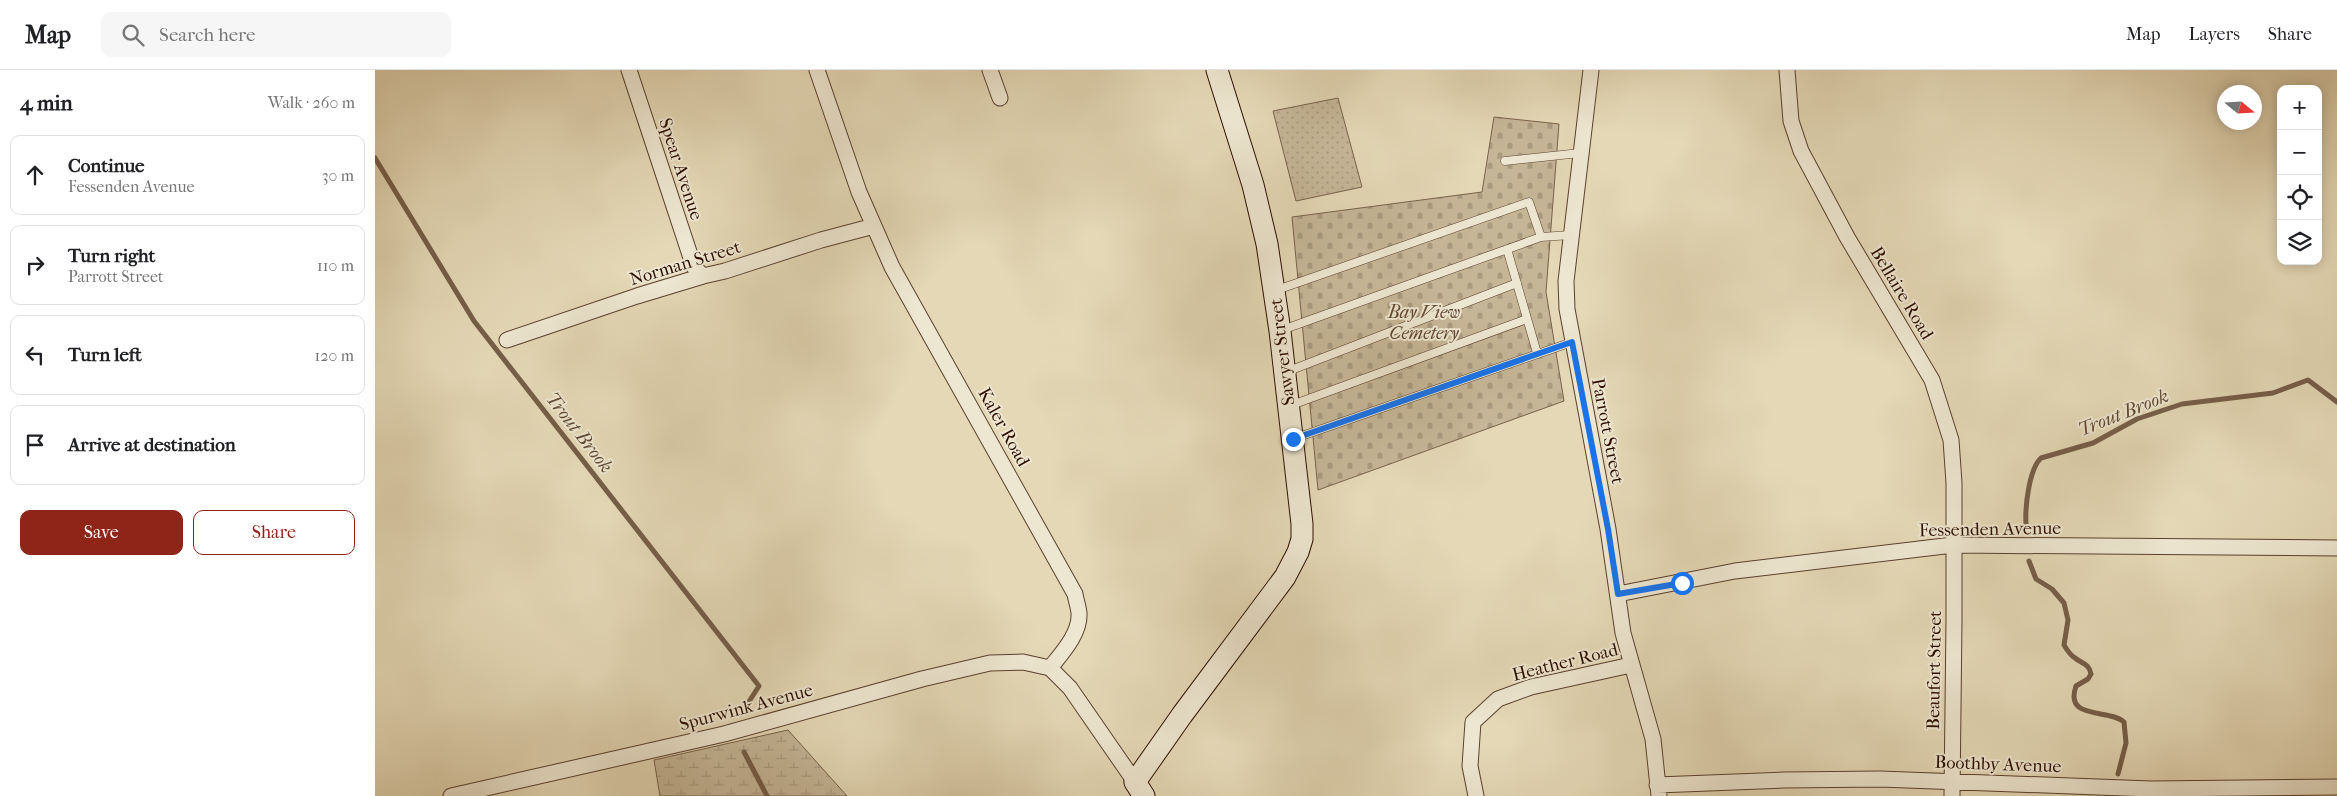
<!DOCTYPE html>
<html lang="en">
<head>
<meta charset="utf-8">
<style>
  body { margin:0; font-family:"IM FELL French Canon",serif; background:#f6f6f6; color:#202124 }
  .controls { position:absolute; right:15px; top:15px; display:grid; overflow:hidden; border-radius:10px; box-shadow:0 2px 12px #0003 }
  .controls button { width:45px; height:45px; display:grid; place-items:center; padding:0; border:0; border-bottom:1px solid #e0e0e0; background:#fff; color:#202124; font:25px sans-serif }
  .compass { position:absolute; left:1842px; top:15px; width:45px; height:45px; border-radius:50%; background:#fff; box-shadow:0 2px 12px #0003; rotate:108deg }
  .stop { position:absolute; width:15px; height:15px; margin:-11px; border:4px solid #1a73e8; border-radius:50%; background:#fff }
  .stop.end { background:#1a73e8; border-color:#fff; box-shadow:0 1px 5px #0008 }
  .list { margin:0; padding:0; list-style:none }
  h2 { display:flex; justify-content:space-between; align-items:center; height:65px; margin:0; padding:0 20px; font-size:21px }
  h2 small { font-size:16px; font-weight:400; color:#757577 }
  .list li { display:grid; grid-template-columns:32px 1fr auto; gap:15px; align-items:center; box-sizing:border-box; height:80px; margin:0 10px 10px; padding:0 10px; border:1px solid #e0e0e0; border-radius:10px }
  .list b { display:block; font-size:19px; white-space:nowrap }
  .list p { margin:0; font-size:16px; white-space:nowrap; color:#757577 }
  .list em { font-size:16px; font-style:normal; color:#757577 }
  .actions { display:flex; gap:10px; padding:15px 20px }
  .actions a { flex:1; padding:11px 0; border:1px solid #8f2418; border-radius:10px; text-align:center; font-size:18px; color:#8f2418 }
  .actions .main { background:#8f2418; color:#fff }
  .icon { flex:none; width:28px; height:28px; fill:none; stroke:currentColor; stroke-width:2; stroke-linecap:round; stroke-linejoin:round }
  .map { position:relative; flex:none; width:1962px; height:726px; overflow:hidden }
  header { display:flex; align-items:center; gap:30px; box-sizing:border-box; height:70px; padding:0 25px; background:#fff; border-bottom:1px solid #e0e0e0 }
  header strong { font-size:24px }
  nav { display:flex; gap:28px; margin-inline-start:auto; font-size:18px }
  .search { width:350px; height:45px; background:#f6f6f6; display:flex; align-items:center; gap:12px; box-sizing:border-box; padding:0 18px; border-radius:10px; color:#757577; font-size:19px }
  main { display:flex }
  aside { flex:1; background:#fff }
  .map>svg:first-child { display:block }
  .wetland { fill:url(#wetland-marsh); stroke:#78624c }
  .cemetery { fill:url(#cemetery-stones); stroke:#78624c }
  .park { fill:url(#park-dots); stroke:#78624c }
  .lines { fill:none; stroke-linecap:round; stroke-linejoin:round }
  .stream { stroke:#755e48; stroke-width:5 }
  .lane-casing { stroke:#5a402e; stroke-width:9 }
  .street-casing { stroke:#5a402e; stroke-width:17 }
  .secondary-casing { stroke:#2c0e00; stroke-width:23 }
  .lane { stroke:#ede6d0; stroke-width:8 }
  .street { stroke:#ede6d0; stroke-width:15 }
  .secondary { stroke:#ede6d0; stroke-width:21 }
  .route { stroke:#1a73e8; stroke-width:6 }
  .labels { text-anchor:middle; stroke-width:4; stroke-linejoin:round; paint-order:stroke }
  .street-label { font-size:18px; fill:#2c0e00; stroke:#ede6d0 }
  .park-label { font-size:18px; font-style:italic; fill:#624935; stroke:#ede6d0 }
  .water-label { font-size:19px; font-style:italic; fill:#624a36; stroke:#ede6d0 }
</style>
</head>
<body>
<header>
<strong>Map</strong>
<div class="search"><svg class="icon" aria-label="search" viewBox="0 0 24 24"><circle cx="10" cy="10" r="6"/><path d="M15 15l6 6"/></svg>Search here</div>
<nav><a>Map</a><a>Layers</a><a>Share</a></nav>
</header>
<main>
<aside>
<h2>4 min<small>Walk · 260 m</small></h2>
<ul class="list">
<li><svg class="icon" aria-label="ahead" viewBox="0 0 24 24"><path d="M12 20V5M6 11l6-6 6 6"/></svg><div><b>Continue</b><p>Fessenden Avenue</p></div><em>30 m</em></li>
<li><svg class="icon" aria-label="right" viewBox="0 0 24 24"><path d="M7 20v-9h11M14 6l5 5-5 5"/></svg><div><b>Turn right</b><p>Parrott Street</p></div><em>110 m</em></li>
<li><svg class="icon" aria-label="left" viewBox="0 0 24 24"><path d="M17 20v-9H6M10 6l-5 5 5 5"/></svg><div><b>Turn left</b></div><em>120 m</em></li>
<li><svg class="icon" aria-label="arrive" viewBox="0 0 24 24"><path d="M6 21V4h12l-3 4 3 4H6"/></svg><div><b>Arrive at destination</b></div></li>
</ul>
<div class="actions"><a class="main">Save</a><a>Share</a></div>
</aside>
<div class="map">
<svg width="1962" height="726" viewBox="0 0 1962 726">
  <defs>
    <pattern id="wetland-marsh" width="20" height="14" patternUnits="userSpaceOnUse" patternTransform="scale(1.25)"><rect width="20" height="14" fill="#c5b697"/><path d="M1 5h8M5 5V1M11 12h8M15 12V8" fill="none" stroke="#a99b80"/></pattern>
    <pattern id="cemetery-stones" width="16" height="16" patternUnits="userSpaceOnUse" patternTransform="scale(1.25)"><rect width="16" height="16" fill="#c5b697"/><path d="M2 7V4a2 2 0 0 1 4 0v3zM10 15v-3a2 2 0 0 1 4 0v3z" fill="#a99b80"/></pattern>
    <pattern id="park-dots" width="8" height="8" patternUnits="userSpaceOnUse" patternTransform="scale(1.25)"><rect width="8" height="8" fill="#c5b697"/><path d="M2 2h.1M6 6h.1" fill="none" stroke="#a99b80" stroke-width="1.8" stroke-linecap="round"/></pattern>
  </defs>
  <rect width="100%" height="100%" fill="#e4d8b6"/>
  <filter id="stains"><feTurbulence type="fractalNoise" baseFrequency=".004" numOctaves="4"/><feColorMatrix values="0 0 0 0 .2 0 0 0 0 .09 0 0 0 0 .02 0 0 0 .5 -.17"/></filter>
  <radialGradient id="worn" r=".72"><stop offset=".6" stop-color="#630" stop-opacity="0"/><stop offset="1" stop-color="#630" stop-opacity=".3"/></radialGradient>
  <path class="wetland" d="M413,660L472,726H285L279,690Z"/>
  <path class="cemetery" d="M1119,47L1184,54L1171,222L1189,331L943,420L917,147L1107,122Z"/>
  <path class="park" d="M963,28L987,117L921,131L898,41Z"/>
  <g class="lines">
    <path class="stream" d="M0,88L99,251L384,616L366,644
      M1651,454C1650,437 1654,399 1666,388L1718,373L1762,349L1807,334L1898,323L1933,310L1962,332
      M1654,491L1661,509L1677,519L1689,533L1693,550L1689,575C1692,580 1695,585 1700,588C1707,594 1714,593 1716,604L1713,609L1701,616C1689,651 1734,638 1749,652L1751,673L1743,704
      M369,682L392,726"/>
    <defs>
      <path id="lane" d="M1130,91L1205,83
        M1132,179L1162,283
        M899,221L1154,132L1166,167
        M907,260L1166,167L1196,165
        M911,302L1142,213
        M914,336L1152,249
        M918,369L1197,272"/>
      <path id="street" d="M254,0L319,197L328,206
        M442,0L484,122L517,197L700,524C701,531 704,538 704,544C705,564 686,584 675,598
        M615,0L625,28
        M1216,0L1191,211L1192,239L1233,459L1248,563L1278,669L1284,726
        M1412,0L1416,51L1426,81L1472,167L1557,310L1576,370L1579,413V550L1577,726
        M132,270L262,226L328,206L350,201L446,170L499,156
        M1243,524L1360,501L1578,475L1962,478
        M675,598L695,618L760,712
        M1282,715L1409,710L1505,709L1776,719L1962,717
        M76,726L349,664L547,609L615,593L648,592L675,598
        M1101,726L1095,696L1098,652L1123,629L1156,617L1256,595"/>
      <path id="secondary" d="M769,726L760,712L807,645L910,507L923,482L927,469V454L905,261L892,174L878,115L842,0"/>
    </defs>
    <use href="#lane" class="lane-casing"/>
    <use href="#street" class="street-casing"/>
    <use href="#secondary" class="secondary-casing"/>
    <use href="#lane" class="lane"/>
    <use href="#street" class="street"/>
    <use href="#secondary" class="secondary"/>
  </g>
  <g class="lines">
    <path class="route" d="M918,369L1197,272L1233,459L1243,524L1307,513"/>
  </g>
  <g class="labels">
    <g class="street-label">
      <text transform="translate(306 99) rotate(72)" y="6">Spear Avenue</text>
      <text transform="translate(310 193) rotate(-17)" y="6">Norman Street</text>
      <text transform="translate(1527 223) rotate(59)" y="6">Bellaire Road</text>
      <text transform="translate(907 282) rotate(-97)" y="6">Sawyer Street</text>
      <text transform="translate(629 357) rotate(61)" y="6">Kaler Road</text>
      <text transform="translate(1233 361) rotate(79)" y="6">Parrott Street</text>
      <text transform="translate(1615 459) rotate(-1)" y="6">Fessenden Avenue</text>
      <text transform="translate(1190 592) rotate(-14)" y="6">Heather Road</text>
      <text transform="translate(1559 600) rotate(-89)" y="6">Beaufort Street</text>
      <text transform="translate(371 637) rotate(-15)" y="6">Spurwink Avenue</text>
      <text transform="translate(1623 694) rotate(2)" y="6">Boothby Avenue</text>
    </g>
    <g class="park-label">
      <text x="1049" y="248">Bay View<tspan x="1049" dy="21">Cemetery</tspan></text>
    </g>
    <g class="water-label">
      <text transform="translate(1748 342) rotate(-22)" y="7">Trout Brook</text>
      <text transform="translate(205 362) rotate(52)" y="7">Trout Brook</text>
    </g>
  </g>
  <rect width="100%" height="100%" filter="url(#stains)"/>
  <rect width="100%" height="100%" fill="url(#worn)"/>
</svg>
<div class="controls">
<button>+</button>
<button>−</button>
<button><svg class="icon" aria-label="locate" viewBox="0 0 24 24"><circle cx="12" cy="12" r="6"/><path d="M12 2v4M12 18v4M2 12h4M18 12h4"/></svg></button>
<button><svg class="icon" aria-label="layers" viewBox="0 0 24 24"><path d="M12 4l9 5-9 5-9-5zM3 14l9 5 9-5"/></svg></button>
</div>
<svg class="compass" viewBox="-18 -18 36 36"><path d="M0-13l5 13h-10z" fill="#e53935"/><path d="M0 13l5-13h-10z" fill="#757577"/></svg>
<div class="stop" style="left:1307px;top:513px"></div>
<div class="stop end" style="left:918px;top:369px"></div>
</div>
</main>
</body>
</html>
